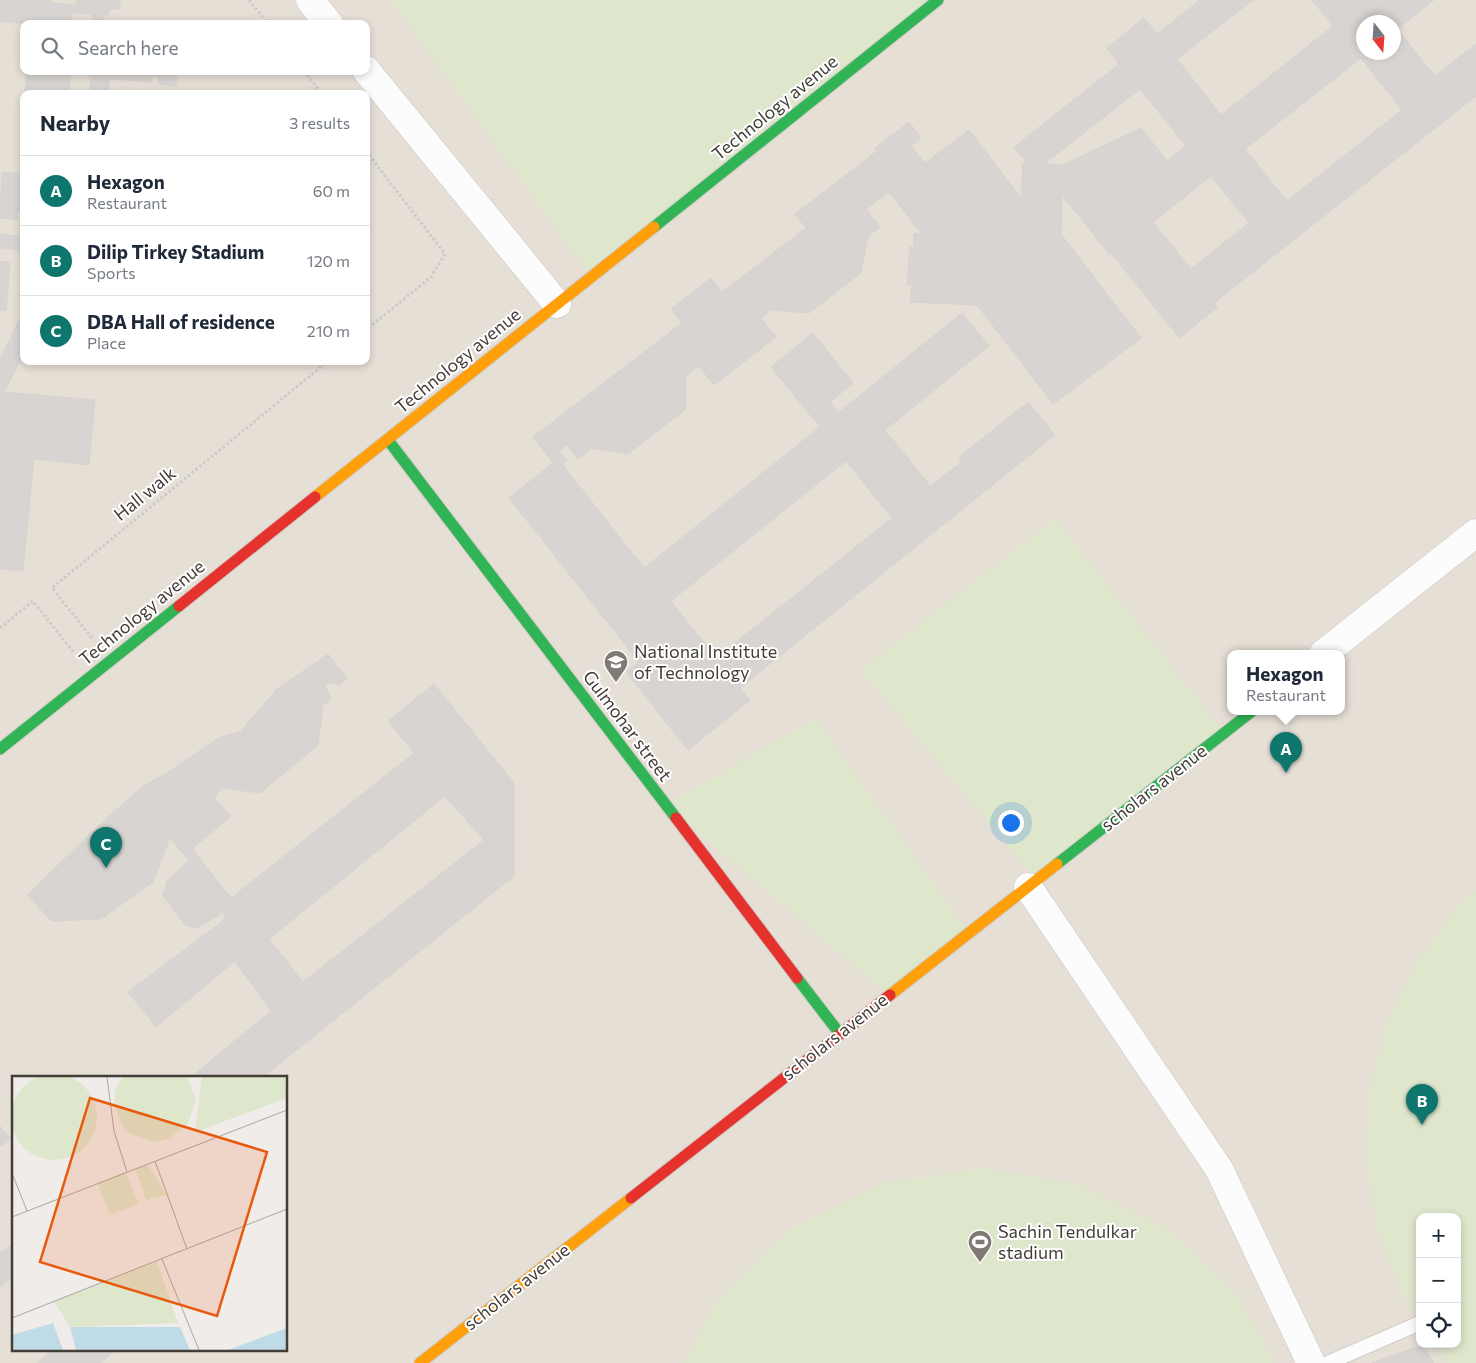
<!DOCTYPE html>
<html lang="en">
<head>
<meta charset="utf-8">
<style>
  body { margin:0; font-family:Commissioner,sans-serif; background:#f2f2f3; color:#1f2937 }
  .controls { position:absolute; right:15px; bottom:15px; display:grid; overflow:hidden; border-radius:10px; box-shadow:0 2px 8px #0003 }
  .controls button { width:45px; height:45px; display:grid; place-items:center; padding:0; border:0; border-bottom:1px solid #e0e1e3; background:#fff; color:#1f2937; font:25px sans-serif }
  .compass { position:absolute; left:1356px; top:15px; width:45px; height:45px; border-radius:50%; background:#fff; box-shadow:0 2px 8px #0003; rotate:163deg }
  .you { position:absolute; left:1010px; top:822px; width:18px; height:18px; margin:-12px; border:4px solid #fff; border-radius:50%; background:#1a73e8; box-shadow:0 0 0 8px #1a73e833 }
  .badge { display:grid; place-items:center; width:32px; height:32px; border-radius:50%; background:#0f766e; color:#fff; font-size:16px; font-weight:700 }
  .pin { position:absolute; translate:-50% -41px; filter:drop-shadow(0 1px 2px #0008) }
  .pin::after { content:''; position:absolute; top:26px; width:18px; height:15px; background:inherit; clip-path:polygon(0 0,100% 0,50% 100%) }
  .popup { position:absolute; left:1227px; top:650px; width:118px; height:65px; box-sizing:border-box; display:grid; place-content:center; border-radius:10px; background:#fff; filter:drop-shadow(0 1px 4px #0005); font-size:16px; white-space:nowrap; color:#747a83 }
  .popup b { font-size:19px; color:#1f2937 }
  .popup::after { content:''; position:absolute; left:50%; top:100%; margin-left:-10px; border:10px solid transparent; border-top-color:#fff }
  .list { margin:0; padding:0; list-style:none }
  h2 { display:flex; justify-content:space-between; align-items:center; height:65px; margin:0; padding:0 20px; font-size:21px }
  h2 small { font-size:16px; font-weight:400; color:#747a83 }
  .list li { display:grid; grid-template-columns:32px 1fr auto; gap:15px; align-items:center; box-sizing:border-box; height:70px; padding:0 20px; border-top:1px solid #e0e1e3 }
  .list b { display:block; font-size:19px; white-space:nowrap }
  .list p { margin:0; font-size:16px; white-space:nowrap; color:#747a83 }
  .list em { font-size:16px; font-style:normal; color:#747a83 }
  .icon { flex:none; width:28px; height:28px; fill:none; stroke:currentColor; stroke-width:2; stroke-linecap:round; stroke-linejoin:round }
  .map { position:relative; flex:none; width:1476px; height:1363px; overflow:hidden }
  .search { position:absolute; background:#fff; box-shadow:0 2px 8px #0003; left:20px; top:20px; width:350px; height:55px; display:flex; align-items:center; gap:12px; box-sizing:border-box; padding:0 18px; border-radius:10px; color:#747a83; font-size:19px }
  .panel { position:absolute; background:#fff; box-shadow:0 2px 8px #0003; left:20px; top:90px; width:350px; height:275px; border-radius:10px }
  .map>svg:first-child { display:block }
  .education { fill:#e5dfd6; fill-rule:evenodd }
  .green { fill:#dee6cc }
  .building { fill:#d7d4d1; stroke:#d7d3cf; fill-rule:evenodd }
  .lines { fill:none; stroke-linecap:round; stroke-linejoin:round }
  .lane-casing { stroke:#cbc9c6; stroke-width:16 }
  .street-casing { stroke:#cbc9c6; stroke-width:29 }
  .fast-casing { stroke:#cdc8c1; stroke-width:13 }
  .slow-casing { stroke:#cdc8c1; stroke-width:13 }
  .jam-casing { stroke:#cdc8c1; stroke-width:13 }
  .path { stroke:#cdcac7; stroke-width:3; stroke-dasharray:2.5 2.5; stroke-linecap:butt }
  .lane { stroke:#fdfcfc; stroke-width:14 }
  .street { stroke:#fdfcfc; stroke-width:28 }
  .fast { stroke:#30b455; stroke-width:11 }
  .slow { stroke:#ff9f0a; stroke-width:11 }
  .jam { stroke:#e5322d; stroke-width:11 }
  .labels { text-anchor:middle; stroke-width:4; stroke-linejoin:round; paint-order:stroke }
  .street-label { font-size:18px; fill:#443d37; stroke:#fff }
  .poi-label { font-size:18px; fill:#443d37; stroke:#fff; text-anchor:start }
  .inset-road { fill:none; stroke:#aba6a2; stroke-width:1 }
  .view { fill:#e8590c; fill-opacity:0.15; stroke:#e8590c; stroke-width:2.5 }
  .inset-edge { fill:none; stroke:#443d37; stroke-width:2.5 }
</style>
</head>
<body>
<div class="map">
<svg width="1476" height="1363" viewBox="0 0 1476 1363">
  <rect width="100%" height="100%" fill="#efece9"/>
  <path class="education" d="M0,0H1476V1363H0ZM1364,22H1394V52H1364ZM24,24H366V71H24ZM24,94H366V361H24ZM1231,654H1341V712H1231ZM14,1077H286V1349H14ZM1420,1217H1457V1344H1420Z"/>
  <path class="green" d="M391,0H939L591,277Z
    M1055,519L1224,733L1036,880L861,670Z
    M815,719L969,932L889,995L665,805Z
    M1476,890V1363H1448L1433,1344H1457V1217H1420V1323L1402,1293L1377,1228L1367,1160L1370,1090L1387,1022L1418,959L1460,904Z
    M981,1168L1079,1184L1167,1228L1238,1296L1274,1363H685L715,1303L790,1229L884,1183Z"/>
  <path class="building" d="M0,0H51V3L76,5V0H120V9H109L108,15H103L102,24H92L93,14L72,13L71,24H32L0,21Z
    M1200,0H1253L1177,59L1221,115L1333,26L1312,0H1434L1397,29L1435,76L1476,44V96L1214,303L1218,307L1179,338L1112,254L1110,255L1062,195L1061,234L1141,338L1053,404L977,305L910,302L912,285H907L910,247H914V233L922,234L889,192L866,209L880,227L868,236L861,273L809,313L771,310L761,318L776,337L714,385L699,366L686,376V409L628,454L592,448L578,459L567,445L559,451L567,461L562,464L644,568L820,427L771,367L813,333L853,383L830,402L838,413L962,313L989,346L885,430L930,486L962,462L959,457L1028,402L1055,435L740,688L750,700L688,750L626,672L639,662L509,498L553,463L533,437L682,323L671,309L711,278L722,292L806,228L795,214L877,151L875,148L909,122L921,138L911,146L925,163L969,130L1021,198L1023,163H1027L1014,147L1119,64L1107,48L1144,18L1157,34ZM1364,22H1394V52H1364ZM1361,58L1402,110L1287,201L1245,149ZM1140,89L1186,146L1167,161L1141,128L1063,165L1044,164ZM1211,176L1249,223L1191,269L1153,222ZM846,461L892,518L716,658L671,601Z
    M27,71H71L69,94H25Z
    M88,71H177L176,86L159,84V76H152L151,82L109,79L108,94H90L91,77H88Z
    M2,172L20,174L19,181H24V211H17V220L0,218Z
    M0,234L24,237V251L0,248Z
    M0,261L10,262L6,311L0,310Z
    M24,305V353L4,392L95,400L89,465L34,459L23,571L0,569V360L19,320Z
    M328,654L347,679L339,685L330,682L325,686L331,699L323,705L318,745L260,793L222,788L214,798L231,816L192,849L231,898L414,753L388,721L434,684L514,783V876L263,1077H191L271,1011L235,961L156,1027L128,992L224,920V912L197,928L185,925L163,896L167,881L189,861L170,838L153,882L101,919L52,921L27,895L106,819L142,787L175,768L218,738L240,732L277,689ZM445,796L484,840L303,982L269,939Z
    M0,1126L10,1139L0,1147Z
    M14,1243V1276L0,1287V1253Z
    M1422,1345L1434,1363H1372Z
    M54,1349H117L100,1363H37Z"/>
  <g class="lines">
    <defs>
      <path id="lane" d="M1328,1363L1420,1323"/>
      <path id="street" d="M310,0L329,24
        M366,70L557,304
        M1323,654L1476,533
        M1028,887L1219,1169L1311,1363"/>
      <path id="fast" d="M654,227L938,0
        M388,440L676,818
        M0,749L179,606
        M1057,864L1251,712
        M797,978L840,1034"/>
      <path id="slow" d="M315,497L654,227
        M890,995L1057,864
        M420,1363L631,1198"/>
      <path id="jam" d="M179,606L315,497
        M676,818L797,978
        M631,1198L890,995"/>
    </defs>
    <use href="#lane" class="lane-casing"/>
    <use href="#street" class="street-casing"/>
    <use href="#fast" class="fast-casing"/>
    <use href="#slow" class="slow-casing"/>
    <use href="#jam" class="jam-casing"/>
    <path class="path" d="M249,0L268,24
      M304,71L322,94
      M366,151L445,254L431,277L366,330
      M0,628L33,601L74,653
      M92,638L52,588L328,361"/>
    <use href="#lane" class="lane"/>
    <use href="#street" class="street"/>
    <use href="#fast" class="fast"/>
    <use href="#slow" class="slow"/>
    <use href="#jam" class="jam"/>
  </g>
  <defs>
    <symbol id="university-pin" viewBox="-11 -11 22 30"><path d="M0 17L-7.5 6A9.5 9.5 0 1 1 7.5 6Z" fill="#807a75" stroke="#fff"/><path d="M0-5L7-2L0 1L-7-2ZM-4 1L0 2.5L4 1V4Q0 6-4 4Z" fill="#fff"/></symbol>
    <symbol id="stadium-pin" viewBox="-11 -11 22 30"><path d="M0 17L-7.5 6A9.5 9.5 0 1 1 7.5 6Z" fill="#807a75" stroke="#fff"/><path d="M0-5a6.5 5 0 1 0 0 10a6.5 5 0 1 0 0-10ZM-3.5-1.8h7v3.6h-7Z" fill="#fff"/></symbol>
  </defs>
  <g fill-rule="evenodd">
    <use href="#university-pin" x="602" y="648" width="28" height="38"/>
    <use href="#stadium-pin" x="966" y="1228" width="28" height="38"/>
  </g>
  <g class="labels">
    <g class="street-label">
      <text transform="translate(775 108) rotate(-39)" y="6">Technology avenue</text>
      <text transform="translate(458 361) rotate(-39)" y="6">Technology avenue</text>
      <text transform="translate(145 494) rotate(-39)" y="6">Hall walk</text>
      <text transform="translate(142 613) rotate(-39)" y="6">Technology avenue</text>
      <text transform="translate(627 726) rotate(53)" y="6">Gulmohar street</text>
      <text transform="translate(1154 788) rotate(-38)" y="6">scholars avenue</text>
      <text transform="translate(835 1037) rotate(-38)" y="6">scholars avenue</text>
      <text transform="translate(517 1287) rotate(-38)" y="6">scholars avenue</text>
    </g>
    <g class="poi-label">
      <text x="634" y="658">National Institute<tspan x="634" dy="21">of Technology</tspan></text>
      <text x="998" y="1238">Sachin Tendulkar<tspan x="998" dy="21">stadium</tspan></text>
    </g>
  </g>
  <g transform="translate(12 1076)">
    <rect width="275" height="275" fill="#efece9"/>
    <path d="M-1 41a43 43 0 1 1 86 0a43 43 0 1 1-86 0ZM110,1H175L184,23L176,48L156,63L143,66L119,58L110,50L102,27L103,15ZM190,1H273L275,22L183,56ZM135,88L155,119L134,124L123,92ZM113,96L127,128L98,139L85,107ZM145,185L166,247L58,251L42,225Z" fill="#dee6cc"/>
    <path d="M41,247L51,274H0V259ZM58,251H168L178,274H64ZM275,252V274H216Z" fill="#bfdbe8"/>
    <path class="inset-road" d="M95,1L102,55L115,96M143,85L175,173M0,97L15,135M0,141L275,34M150,183L187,274M0,242L275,133"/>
    <path class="view" d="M78,22L255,76L205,240L28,186Z"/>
    <rect width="275" height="275" class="inset-edge"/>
  </g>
</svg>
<div class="controls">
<button>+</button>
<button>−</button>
<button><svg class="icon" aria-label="locate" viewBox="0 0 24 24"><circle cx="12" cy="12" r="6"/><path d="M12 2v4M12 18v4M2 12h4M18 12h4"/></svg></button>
</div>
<svg class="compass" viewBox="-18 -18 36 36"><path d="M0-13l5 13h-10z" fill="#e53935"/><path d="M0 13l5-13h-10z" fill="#747a83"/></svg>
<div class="you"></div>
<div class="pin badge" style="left:1286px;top:773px">A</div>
<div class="popup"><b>Hexagon</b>Restaurant</div>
<div class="pin badge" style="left:1422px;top:1125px">B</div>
<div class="pin badge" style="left:106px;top:868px">C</div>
<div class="search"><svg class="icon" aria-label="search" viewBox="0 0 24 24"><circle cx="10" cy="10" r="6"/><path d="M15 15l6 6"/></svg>Search here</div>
<section class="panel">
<h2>Nearby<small>3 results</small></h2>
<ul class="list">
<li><span class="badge">A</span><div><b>Hexagon</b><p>Restaurant</p></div><em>60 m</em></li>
<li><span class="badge">B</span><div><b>Dilip Tirkey Stadium</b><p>Sports</p></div><em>120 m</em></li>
<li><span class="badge">C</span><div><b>DBA Hall of residence</b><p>Place</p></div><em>210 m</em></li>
</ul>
</section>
</div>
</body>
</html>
